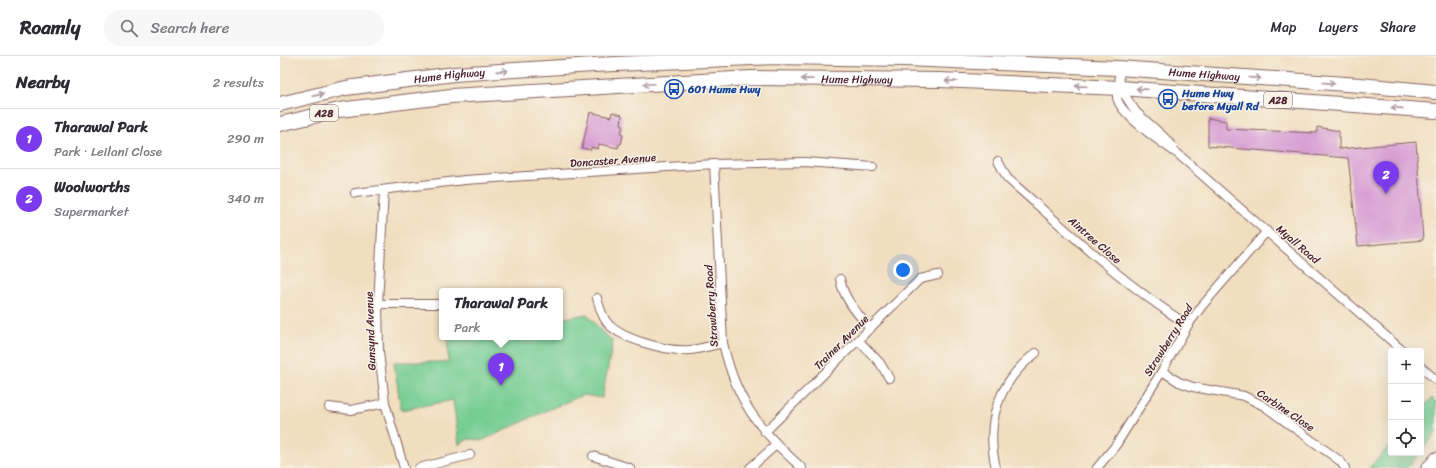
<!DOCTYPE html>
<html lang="en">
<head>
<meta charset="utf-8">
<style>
  body { margin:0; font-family:Sriracha,sans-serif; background:#f7f7f7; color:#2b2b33 }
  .controls { position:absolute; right:12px; bottom:12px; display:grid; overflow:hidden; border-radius:4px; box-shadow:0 4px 16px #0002 }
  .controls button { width:36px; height:36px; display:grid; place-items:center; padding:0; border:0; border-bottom:1px solid #e1e1e2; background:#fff; color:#2b2b33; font:20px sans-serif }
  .you { position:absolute; left:623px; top:214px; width:14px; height:14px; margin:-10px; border:3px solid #fff; border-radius:50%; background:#1a73e8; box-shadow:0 0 0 6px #1a73e833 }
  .badge { display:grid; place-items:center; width:26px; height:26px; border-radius:50%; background:#7c3aed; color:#fff; font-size:13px; font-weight:700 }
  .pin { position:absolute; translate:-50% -33px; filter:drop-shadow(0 1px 2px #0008) }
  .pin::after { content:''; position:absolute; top:21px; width:14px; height:12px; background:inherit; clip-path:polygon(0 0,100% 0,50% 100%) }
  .popup { position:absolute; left:159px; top:232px; width:124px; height:52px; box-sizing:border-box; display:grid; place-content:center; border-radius:4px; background:#fff; filter:drop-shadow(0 1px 3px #0005); font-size:13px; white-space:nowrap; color:#7c7c81 }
  .popup b { font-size:15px; color:#2b2b33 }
  .popup::after { content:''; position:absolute; left:50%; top:100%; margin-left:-8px; border:8px solid transparent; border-top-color:#fff }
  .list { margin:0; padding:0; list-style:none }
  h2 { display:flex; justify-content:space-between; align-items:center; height:52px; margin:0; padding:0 16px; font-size:17px }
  h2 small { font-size:13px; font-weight:400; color:#7c7c81 }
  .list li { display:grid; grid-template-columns:26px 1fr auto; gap:12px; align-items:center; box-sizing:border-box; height:60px; padding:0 16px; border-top:1px solid #e1e1e2 }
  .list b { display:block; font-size:15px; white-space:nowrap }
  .list p { margin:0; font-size:13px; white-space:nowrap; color:#7c7c81 }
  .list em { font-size:13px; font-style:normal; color:#7c7c81 }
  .icon { flex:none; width:22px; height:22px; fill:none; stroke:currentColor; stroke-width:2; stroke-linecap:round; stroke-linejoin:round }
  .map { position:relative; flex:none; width:1156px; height:412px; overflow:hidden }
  header { display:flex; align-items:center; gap:24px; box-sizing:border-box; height:56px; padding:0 20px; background:#fff; border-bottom:1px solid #e1e1e2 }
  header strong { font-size:19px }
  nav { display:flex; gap:22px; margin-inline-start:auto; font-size:14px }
  .search { width:280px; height:36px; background:#f7f7f7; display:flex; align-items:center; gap:10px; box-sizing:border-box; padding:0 14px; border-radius:22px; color:#7c7c81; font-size:15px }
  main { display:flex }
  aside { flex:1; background:#fff }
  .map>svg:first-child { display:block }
  .green { fill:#74cd93; stroke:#5f765f }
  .building { fill:#d598d3 }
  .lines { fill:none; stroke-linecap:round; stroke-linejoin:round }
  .street-casing { stroke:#84625f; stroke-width:10 }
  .secondary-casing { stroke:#84625f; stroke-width:13 }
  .highway-casing { stroke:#84625f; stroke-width:16 }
  .street { stroke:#fff; stroke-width:8 }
  .secondary { stroke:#fff; stroke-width:11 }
  .highway { stroke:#fff; stroke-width:14 }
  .oneway { stroke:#ae9aa0 }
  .labels { text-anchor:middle; stroke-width:3; stroke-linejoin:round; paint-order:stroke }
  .shield { fill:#f7f3e8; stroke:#7e5f64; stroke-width:1 }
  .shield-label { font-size:10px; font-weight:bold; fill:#4a1f2b }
  .street-label { font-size:11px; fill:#4a1f2b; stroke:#f7f3e8 }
  .transit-label { font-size:11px; font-weight:bold; fill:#164399; stroke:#f7f3e8; text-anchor:start }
</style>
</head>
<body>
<header>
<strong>Roamly</strong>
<div class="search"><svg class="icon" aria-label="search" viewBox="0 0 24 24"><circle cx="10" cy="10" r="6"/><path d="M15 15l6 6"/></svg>Search here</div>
<nav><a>Map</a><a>Layers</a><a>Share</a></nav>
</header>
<main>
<aside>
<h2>Nearby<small>2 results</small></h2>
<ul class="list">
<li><span class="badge">1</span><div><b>Tharawal Park</b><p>Park · Leilani Close</p></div><em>290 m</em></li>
<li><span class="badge">2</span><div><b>Woolworths</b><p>Supermarket</p></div><em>340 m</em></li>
</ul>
</aside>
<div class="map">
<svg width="1156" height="412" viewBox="0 0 1156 412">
  <rect width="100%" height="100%" fill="#f7f3e8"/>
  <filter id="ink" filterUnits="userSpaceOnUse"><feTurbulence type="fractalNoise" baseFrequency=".025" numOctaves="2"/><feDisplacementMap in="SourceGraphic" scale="8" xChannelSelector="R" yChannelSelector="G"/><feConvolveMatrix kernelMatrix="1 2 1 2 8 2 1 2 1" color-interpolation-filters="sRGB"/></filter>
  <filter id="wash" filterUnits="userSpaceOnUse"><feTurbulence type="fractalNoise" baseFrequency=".012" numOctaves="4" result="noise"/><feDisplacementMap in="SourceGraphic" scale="16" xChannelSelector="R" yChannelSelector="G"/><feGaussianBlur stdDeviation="0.9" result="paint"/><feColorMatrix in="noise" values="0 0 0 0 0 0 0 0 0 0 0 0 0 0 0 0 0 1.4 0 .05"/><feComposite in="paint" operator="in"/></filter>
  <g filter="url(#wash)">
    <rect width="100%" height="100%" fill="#f1debf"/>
    <path class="green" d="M307,258L322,276L333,285L322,342L303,339L270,353L201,385C193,382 186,382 179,389L173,344L121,354L114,306H168V281H280V263Z
      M1152,342L1156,346V377L1141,395V354Z
      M1111,388V397H1140L1127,412H1089Z"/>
    <g id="blocks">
      <path class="building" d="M310,56L331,61L332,56L342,59L341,68L343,69L341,78L343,79L341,88H339L338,92L319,88L318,93L311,91V94L302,92Z
        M928,62L946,65V73L1037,77V71L1059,75V93L1136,86L1143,184L1078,190L1068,102L928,90Z"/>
    </g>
  </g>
  <g filter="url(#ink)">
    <use href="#blocks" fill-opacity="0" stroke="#84625f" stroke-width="1"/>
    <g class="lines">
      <defs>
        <path id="street" d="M838,12C839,18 840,25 840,31C839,34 837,37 837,40C836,56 885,89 898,98L1123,295
          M840,32L856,56L884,81L893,91
          M718,105L727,122C785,173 842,227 908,269
          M434,108L443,287C456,345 479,374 522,412
          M104,134L98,248L99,296L105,347L124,412
          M75,137L185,124L434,108L525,106L593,111
          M560,223C564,244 577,256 590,273
          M317,242C319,249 321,258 326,265C338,283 389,296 410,294C421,293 432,289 443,287
          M98,248H162
          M579,285L600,307L609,322
          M1141,311L1156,324
          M882,315L899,326L913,331L964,340L984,350L1052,399L1060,405L1065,412
          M49,351L71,354L105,347
          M485,376L640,223L658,219
          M313,400L350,412
          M139,412L190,399
          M470,412L496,389
          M716,412C705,366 718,326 756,297
          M817,412L836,389L882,315L908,269L922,250L987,175"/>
        <path id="secondary" d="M1147,412L1156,402"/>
        <g id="highway">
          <path id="s1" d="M0,48L66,32L174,18L313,9L496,1L625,3L838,12L1080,29L1156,36"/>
          <path id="s2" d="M0,68L59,54L171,40L471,22L660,24L840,32L1156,55"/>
        </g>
      </defs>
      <use href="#street" class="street-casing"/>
      <use href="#secondary" class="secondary-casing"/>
      <use href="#highway" class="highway-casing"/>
      <use href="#street" class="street"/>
      <use href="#secondary" class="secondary"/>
      <use href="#highway" class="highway"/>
    </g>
    <defs><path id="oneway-shaft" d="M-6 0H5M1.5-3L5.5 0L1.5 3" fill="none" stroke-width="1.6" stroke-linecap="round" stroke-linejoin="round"/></defs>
    <g class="oneway">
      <use href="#oneway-shaft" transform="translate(222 15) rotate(-4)"/>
      <use href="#oneway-shaft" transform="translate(975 22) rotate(4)"/>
      <use href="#oneway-shaft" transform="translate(527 23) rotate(-179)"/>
      <use href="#oneway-shaft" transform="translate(671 25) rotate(-178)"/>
      <use href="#oneway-shaft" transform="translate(1049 27) rotate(4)"/>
      <use href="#oneway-shaft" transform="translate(369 28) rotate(177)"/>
      <use href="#oneway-shaft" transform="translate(801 30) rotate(-178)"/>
      <use href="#oneway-shaft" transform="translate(862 33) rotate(-176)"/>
      <use href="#oneway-shaft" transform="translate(38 39) rotate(-13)"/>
      <use href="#oneway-shaft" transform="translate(1117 52) rotate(-176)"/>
    </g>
  </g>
  <defs>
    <symbol id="bus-ring" viewBox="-11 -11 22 22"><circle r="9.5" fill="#f7f3e8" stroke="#1a4fb4" stroke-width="1.5"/><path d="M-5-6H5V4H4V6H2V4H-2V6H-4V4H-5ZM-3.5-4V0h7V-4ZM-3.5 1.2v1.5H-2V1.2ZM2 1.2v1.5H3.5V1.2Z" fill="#1a4fb4"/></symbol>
  </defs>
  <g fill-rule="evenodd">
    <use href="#bus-ring" x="383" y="22" width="22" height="22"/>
    <use href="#bus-ring" x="877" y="32" width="22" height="22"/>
  </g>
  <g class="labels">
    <g class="shield">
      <rect x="984" y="36" width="28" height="16" rx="3"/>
      <rect x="30" y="49" width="28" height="16" rx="3"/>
    </g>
    <g class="shield-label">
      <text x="998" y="48">A28</text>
      <text x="44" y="61">A28</text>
    </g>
    <g class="street-label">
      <text dy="4" stroke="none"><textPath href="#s1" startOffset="928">Hume Highway</textPath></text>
      <text dy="4" stroke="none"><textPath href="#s1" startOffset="172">Hume Highway</textPath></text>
      <text dy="4" stroke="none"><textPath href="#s2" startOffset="580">Hume Highway</textPath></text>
      <text transform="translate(333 104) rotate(-4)" y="4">Doncaster Avenue</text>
      <text transform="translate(815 184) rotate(41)" y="4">Aintree Close</text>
      <text transform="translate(1018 188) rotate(41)" y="4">Myall Road</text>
      <text transform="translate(431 250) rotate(-94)" y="4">Strawberry Road</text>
      <text transform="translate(90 275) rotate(-92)" y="4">Gunsynd Avenue</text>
      <text transform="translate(888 284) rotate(-58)" y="4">Strawberry Road</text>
      <text transform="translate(561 286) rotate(-45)" y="4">Trainer Avenue</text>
      <text transform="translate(1006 354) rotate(34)" y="4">Carbine Close</text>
    </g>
    <g class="transit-label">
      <text x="408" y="37">601 Hume Hwy</text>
      <text x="902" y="41">Hume Hwy<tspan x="902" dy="13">before Myall Rd</tspan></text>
    </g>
  </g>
</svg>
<div class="controls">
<button>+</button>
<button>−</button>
<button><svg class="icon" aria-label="locate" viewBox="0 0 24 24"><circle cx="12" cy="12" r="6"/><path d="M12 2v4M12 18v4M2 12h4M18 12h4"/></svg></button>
</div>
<div class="you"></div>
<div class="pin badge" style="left:221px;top:330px">1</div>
<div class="popup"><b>Tharawal Park</b>Park</div>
<div class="pin badge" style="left:1106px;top:138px">2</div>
</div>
</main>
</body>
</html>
